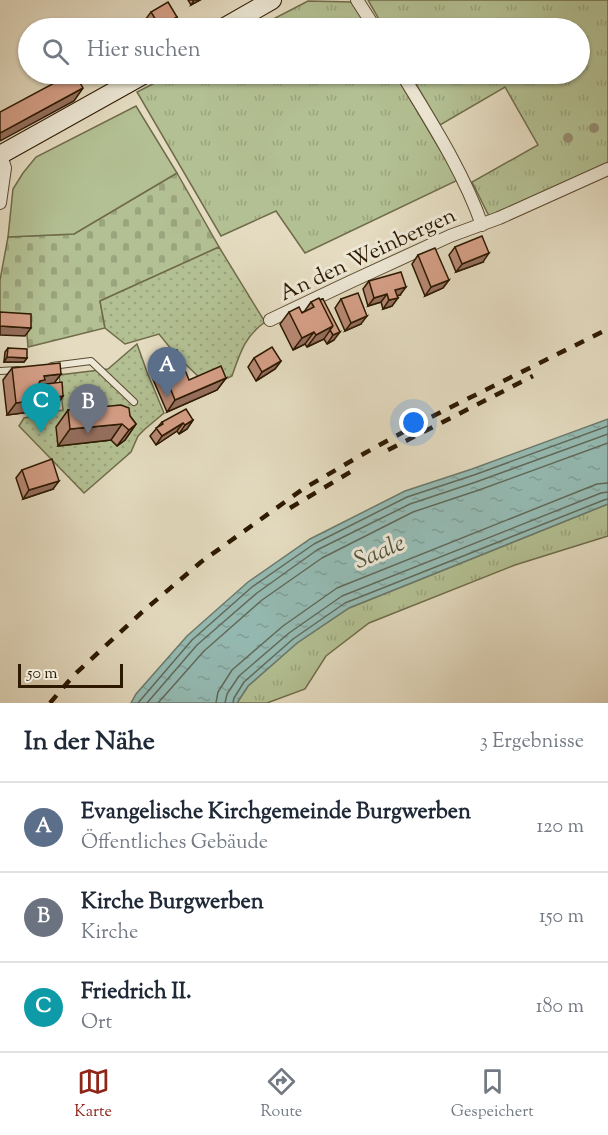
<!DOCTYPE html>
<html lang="de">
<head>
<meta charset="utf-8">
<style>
  body { margin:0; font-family:"Sorts Mill Goudy",serif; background:#f2f2f3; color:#1f2937 }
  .scale { position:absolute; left:18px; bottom:15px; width:105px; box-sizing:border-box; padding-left:6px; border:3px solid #2d1900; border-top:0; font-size:16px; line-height:21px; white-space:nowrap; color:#2d1900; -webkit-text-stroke:4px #ede8d6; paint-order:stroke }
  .you { position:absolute; left:414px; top:423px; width:21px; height:21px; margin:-15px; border:4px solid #fff; border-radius:50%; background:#1a73e8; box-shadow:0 0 0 9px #1a73e833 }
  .badge { display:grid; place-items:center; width:39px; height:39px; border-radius:50%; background:#8f2418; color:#fff; font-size:20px; font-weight:700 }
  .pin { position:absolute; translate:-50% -50px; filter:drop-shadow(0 2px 3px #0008) }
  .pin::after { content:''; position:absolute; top:32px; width:21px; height:18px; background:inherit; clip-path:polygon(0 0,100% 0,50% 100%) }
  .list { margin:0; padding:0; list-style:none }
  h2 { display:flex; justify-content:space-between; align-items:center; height:78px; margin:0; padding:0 24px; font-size:26px }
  h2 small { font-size:20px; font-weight:400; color:#747a83 }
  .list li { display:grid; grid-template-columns:39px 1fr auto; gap:18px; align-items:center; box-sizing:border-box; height:90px; padding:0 24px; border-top:2px solid #e0e1e3 }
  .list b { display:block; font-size:22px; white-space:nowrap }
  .list p { margin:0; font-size:20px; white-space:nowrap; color:#747a83 }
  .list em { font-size:20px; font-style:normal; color:#747a83 }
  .icon { flex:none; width:33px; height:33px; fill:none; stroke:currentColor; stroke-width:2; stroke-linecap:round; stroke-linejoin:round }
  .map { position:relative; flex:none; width:608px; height:703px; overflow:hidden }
  .search { position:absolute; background:#fff; box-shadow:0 2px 4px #0004; left:18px; right:18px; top:18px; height:66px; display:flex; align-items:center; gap:15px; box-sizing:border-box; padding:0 21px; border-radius:33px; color:#747a83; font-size:22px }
  .sheet { height:348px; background:#fff }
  nav { display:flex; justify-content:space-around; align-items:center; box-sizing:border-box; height:84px; border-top:2px solid #e0e1e3; background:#fff; font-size:16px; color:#747a83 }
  nav a { display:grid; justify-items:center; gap:3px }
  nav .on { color:#8f2418 }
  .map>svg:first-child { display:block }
  .grass { fill:url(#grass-tufts); stroke:#706c4a; stroke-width:1.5 }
  .cemetery { fill:url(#cemetery-stones); stroke:#706c4a; stroke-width:1.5 }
  .park { fill:url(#park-dots); stroke:#706c4a; stroke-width:1.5 }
  .pitch { fill:#b3c093; stroke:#706c4a; stroke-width:1.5 }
  .water { fill:url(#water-ripples); stroke:#6b7a6c; stroke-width:1.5 }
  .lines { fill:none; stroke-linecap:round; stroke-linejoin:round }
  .shore { stroke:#616a5a; stroke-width:1.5 }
  .lane-casing { stroke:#5b4a30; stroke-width:8 }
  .street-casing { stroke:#5b4a30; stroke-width:14 }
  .secondary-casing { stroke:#2d1900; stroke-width:20 }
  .lane { stroke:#ede8d6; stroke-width:6 }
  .street { stroke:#ede8d6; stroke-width:12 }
  .secondary { stroke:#ede8d6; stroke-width:18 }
  .rail { stroke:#2d1900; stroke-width:4.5; stroke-dasharray:10 10; stroke-linecap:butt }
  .tree { fill:#958c6f }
  .wall { fill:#b78974; stroke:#2d1900; stroke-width:1.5 }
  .shaded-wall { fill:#956f5e; stroke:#2d1900; stroke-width:1.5 }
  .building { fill:#d59f87; stroke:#2d1900; stroke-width:1.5 }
  .labels { text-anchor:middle; stroke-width:6; stroke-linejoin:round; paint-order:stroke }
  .street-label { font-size:22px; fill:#2d1900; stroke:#ede8d6 }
  .water-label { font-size:24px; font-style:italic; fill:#51523f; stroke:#ede8d6 }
</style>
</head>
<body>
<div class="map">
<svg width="608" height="703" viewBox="0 0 608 703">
  <defs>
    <pattern id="grass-tufts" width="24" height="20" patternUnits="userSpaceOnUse" patternTransform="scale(1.5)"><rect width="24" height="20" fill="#b3c093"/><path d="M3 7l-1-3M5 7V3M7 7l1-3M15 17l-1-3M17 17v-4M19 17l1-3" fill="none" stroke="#9aa47d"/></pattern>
    <pattern id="cemetery-stones" width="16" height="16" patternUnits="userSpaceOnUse" patternTransform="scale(1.5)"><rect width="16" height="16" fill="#b3c093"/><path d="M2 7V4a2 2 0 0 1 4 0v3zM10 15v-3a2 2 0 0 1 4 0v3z" fill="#9aa47d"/></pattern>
    <pattern id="park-dots" width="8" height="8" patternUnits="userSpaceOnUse" patternTransform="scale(1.5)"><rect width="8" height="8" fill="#b3c093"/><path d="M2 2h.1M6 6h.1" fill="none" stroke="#9aa47d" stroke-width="1.8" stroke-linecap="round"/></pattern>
    <pattern id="water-ripples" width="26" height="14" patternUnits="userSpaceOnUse" patternTransform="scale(1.5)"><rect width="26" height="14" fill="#95bbb4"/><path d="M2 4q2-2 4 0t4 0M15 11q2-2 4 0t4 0" fill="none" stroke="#81a099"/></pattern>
  </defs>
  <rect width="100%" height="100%" fill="#e4dbc0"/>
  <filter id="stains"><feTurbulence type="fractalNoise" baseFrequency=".00333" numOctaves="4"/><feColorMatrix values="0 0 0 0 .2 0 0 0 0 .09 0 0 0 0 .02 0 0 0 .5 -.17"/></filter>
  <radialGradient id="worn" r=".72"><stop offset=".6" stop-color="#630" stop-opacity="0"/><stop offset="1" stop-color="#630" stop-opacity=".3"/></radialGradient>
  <path class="grass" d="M368,0H608V163L489,216L472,182L538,145L505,87L440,125L410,74H580V28H384Z
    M308,1L352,2L368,28H256Z
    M172,74H395L458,180L305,253L276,211L221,236L137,92Z
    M608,504V536L515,565L369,623L326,656L305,689L267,703H237L248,686L297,643L349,608Z"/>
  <path class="cemetery" d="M177,173L219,247L100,301L105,328L28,347L26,322L0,320V280L8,237L74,234Z"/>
  <path class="park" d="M219,247L265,322C245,336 240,353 232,376L219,382L201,379L176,355L159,334L125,344L105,328L100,301Z
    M137,344L147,372L164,413L145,429L138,436L131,452L84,493L19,426L24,418L63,410L59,375L108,369Z"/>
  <path class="pitch" d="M136,106L177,173L74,234L8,237L13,189L23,173L36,157Z"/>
  <path class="water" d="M608,419V504L349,608L297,643L248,686L237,703H131L136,694L187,636L248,582L310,539L405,491L472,469Z"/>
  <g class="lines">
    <path class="shore" d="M138,703L192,640L252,587L314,544L407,497L474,475L608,426
      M147,703L197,645L257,593L317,550L410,504L476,482L608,434
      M158,703L204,651L262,600L322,558L413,512L479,490L608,443
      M216,703L218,692L232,670L283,626L337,588L597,484L608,483
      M225,703L227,694L239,676L289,633L342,596L601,493L608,492
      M233,703L234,698L244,682L293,639L345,603L604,500L608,499"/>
    <defs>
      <path id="lane" d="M52,366L91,361L134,402
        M0,371L18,370"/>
      <path id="street" d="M357,0L375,28
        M402,74C431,122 463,171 482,225
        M0,203L5,168L1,155
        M270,320L350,282L450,236L499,218L608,169"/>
      <path id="secondary" d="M223,28L272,0
        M0,155L145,74"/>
    </defs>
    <use href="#lane" class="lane-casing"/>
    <use href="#street" class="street-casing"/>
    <use href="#secondary" class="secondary-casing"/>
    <use href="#lane" class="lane"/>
    <use href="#street" class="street"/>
    <use href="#secondary" class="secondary"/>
    <path class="rail" d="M388,450L533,376
      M290,508L352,471
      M50,703L74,675L141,613L201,562L303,489L365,453L427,419L608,329"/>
  </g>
  <g class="tree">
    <circle cx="594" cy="128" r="5"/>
    <circle cx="568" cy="138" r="5"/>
  </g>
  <path class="wall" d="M188,0H200L191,5Z
    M151,12L177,17L171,26L166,28H150L145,20Z
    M455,247L483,262L456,272L449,255Z
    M418,255L449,280L443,288L425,296L412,264Z
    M369,281L400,295L397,296L392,306L383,309L381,302L368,306L363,289Z
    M323,299L334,340L327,344L324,339L307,347L305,344L293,350L280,324L289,312L302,313L304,312L311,302Z
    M341,299L361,324L345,331L335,308Z
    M8,348L27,358L24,362H4L5,352Z
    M158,358L189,380L226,378L217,390L167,412L149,370Z
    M254,358L281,361L275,369L256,381L248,367Z
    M12,368L61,374L54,383L63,396L54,409L7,415L3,380Z
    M68,410L130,416L136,424L125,440L117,446L111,440L58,446L56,427Z
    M193,420L187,429L179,434L177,431L156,445L150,436L162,422Z
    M22,470L53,489L23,499L16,478Z"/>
  <path class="shaded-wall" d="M194,0H200L191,5Z
    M177,17L171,26L166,28H159L160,27Z
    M83,88L74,101L0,141V133Z
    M489,253L483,262L456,272L462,264Z
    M449,280L443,288L425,296L431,287Z
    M406,287L400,295L389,298L395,290Z
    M387,294L381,302L368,306L374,298Z
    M398,298L392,306L383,309L389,300Z
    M367,316L361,324L345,331L351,323Z
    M0,326L31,328L25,336L0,335Z
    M333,326L324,339L307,347L316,335Z
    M314,332L305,344L293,350L302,338Z
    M340,332L334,340L327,344L333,335Z
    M7,357L27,358L24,362H4Z
    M281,361L275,369L256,381L262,372Z
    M61,374L52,386L36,393L40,381L44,376Z
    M226,378L217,390L167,412L175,400Z
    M63,396L54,409L7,415L16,403Z
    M193,420L187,429L179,434L185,425Z
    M183,423L177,431L156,445L162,436Z
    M122,424L111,440L58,446L70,429Z
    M136,424L125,440L117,446L129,430Z
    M59,481L53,489L23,499L29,490Z"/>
  <path class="building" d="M168,2L177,17L160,27L151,12Z
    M113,22L117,28H101Z
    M71,74H75L83,88L0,133V112Z
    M482,236L489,253L462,264L455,247Z
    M435,248L449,280L431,287L418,255Z
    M401,272L406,287L395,290L398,298L389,300L387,294L374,298L369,281Z
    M358,293L367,316L351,323L341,299Z
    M319,298L333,326L316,335L314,332L302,338L289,312L299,307L302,313L314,307L311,302Z
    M323,299L340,332L333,335L330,330L333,326L320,300Z
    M0,312L31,314V328L0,326Z
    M272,347L281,361L262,372L254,358Z
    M8,348L27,349V358L7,357Z
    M177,350L189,380L221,366L226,378L175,400L158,358Z
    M60,363L61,374L44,376L45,380L40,381L38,385L62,382L63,396L16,403L12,368Z
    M121,405L129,408L130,416L136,424L129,430L122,424L70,429L68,410Z
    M186,409L193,420L185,425L183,423L162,436L156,428L163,424L162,422Z
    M52,459L59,481L29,490L22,470Z"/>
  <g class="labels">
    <g class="street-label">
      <text transform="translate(367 253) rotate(-25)" y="8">An den Weinbergen</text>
    </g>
    <g class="water-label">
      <text transform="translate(379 551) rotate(-23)" y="8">Saale</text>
    </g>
  </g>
  <rect width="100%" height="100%" filter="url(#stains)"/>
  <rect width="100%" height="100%" fill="url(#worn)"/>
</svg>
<div class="scale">50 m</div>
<div class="you"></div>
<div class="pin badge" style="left:167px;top:397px;background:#5c6f8a">A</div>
<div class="pin badge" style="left:88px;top:434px;background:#6b7280">B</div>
<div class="pin badge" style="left:41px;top:433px;background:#0f9aa8">C</div>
<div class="search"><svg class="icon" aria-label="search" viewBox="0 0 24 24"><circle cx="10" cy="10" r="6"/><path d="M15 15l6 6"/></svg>Hier suchen</div>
</div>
<section class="sheet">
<h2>In der Nähe<small>3 Ergebnisse</small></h2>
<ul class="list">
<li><span class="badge" style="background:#5c6f8a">A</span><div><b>Evangelische Kirchgemeinde Burgwerben</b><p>Öffentliches Gebäude</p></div><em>120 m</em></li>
<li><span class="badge" style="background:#6b7280">B</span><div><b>Kirche Burgwerben</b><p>Kirche</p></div><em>150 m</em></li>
<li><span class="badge" style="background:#0f9aa8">C</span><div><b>Friedrich II.</b><p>Ort</p></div><em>180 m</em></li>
</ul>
</section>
<nav>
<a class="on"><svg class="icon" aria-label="map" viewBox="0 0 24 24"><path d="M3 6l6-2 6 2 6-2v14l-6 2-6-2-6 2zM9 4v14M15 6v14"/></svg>Karte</a>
<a><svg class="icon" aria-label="directions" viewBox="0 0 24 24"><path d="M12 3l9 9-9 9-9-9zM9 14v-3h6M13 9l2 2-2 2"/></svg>Route</a>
<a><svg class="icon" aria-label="saved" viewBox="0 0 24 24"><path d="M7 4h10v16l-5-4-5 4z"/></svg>Gespeichert</a>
</nav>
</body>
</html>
